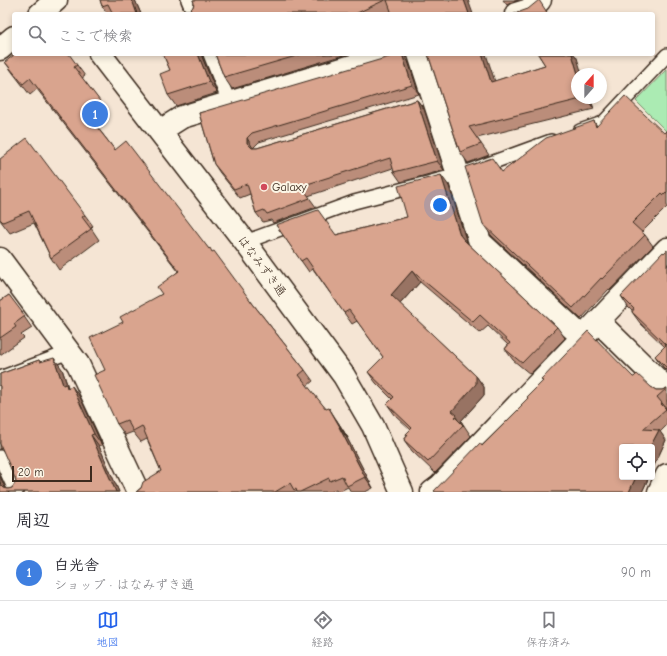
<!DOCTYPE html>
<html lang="ja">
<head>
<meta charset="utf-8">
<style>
  body { margin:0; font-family:"Comic Neue","Klee One",sans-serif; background:#f7f7f7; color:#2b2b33 }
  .controls { position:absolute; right:12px; bottom:12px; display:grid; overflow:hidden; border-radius:4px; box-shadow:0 2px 6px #0003 }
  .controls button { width:36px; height:36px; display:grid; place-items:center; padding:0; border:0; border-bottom:1px solid #e1e1e2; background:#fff; color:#2b2b33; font:20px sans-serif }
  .compass { position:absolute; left:571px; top:68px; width:36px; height:36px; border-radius:50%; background:#fff; box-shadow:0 2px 6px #0003; rotate:21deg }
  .scale { position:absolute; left:12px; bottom:10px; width:80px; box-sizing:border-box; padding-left:4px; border:2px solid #3b2a1e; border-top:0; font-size:11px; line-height:14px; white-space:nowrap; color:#3b2a1e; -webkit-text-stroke:3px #fcf5e5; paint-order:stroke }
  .you { position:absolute; left:440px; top:205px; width:14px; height:14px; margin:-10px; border:3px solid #fff; border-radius:50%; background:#1a73e8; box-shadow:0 0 0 6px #1a73e833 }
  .badge { display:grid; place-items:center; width:26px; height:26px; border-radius:50%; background:#2563eb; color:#fff; font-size:13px; font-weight:700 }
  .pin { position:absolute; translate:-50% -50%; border:2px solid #fff; box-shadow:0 1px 4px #0006 }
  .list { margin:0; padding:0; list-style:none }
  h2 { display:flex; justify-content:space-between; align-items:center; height:52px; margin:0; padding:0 16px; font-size:17px }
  h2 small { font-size:13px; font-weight:400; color:#7c7c81 }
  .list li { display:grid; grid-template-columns:26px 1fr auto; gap:12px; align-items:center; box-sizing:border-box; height:56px; padding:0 16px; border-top:1px solid #e1e1e2 }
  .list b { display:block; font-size:15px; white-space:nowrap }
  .list p { margin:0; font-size:13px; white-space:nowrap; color:#7c7c81 }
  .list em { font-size:13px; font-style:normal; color:#7c7c81 }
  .icon { flex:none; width:22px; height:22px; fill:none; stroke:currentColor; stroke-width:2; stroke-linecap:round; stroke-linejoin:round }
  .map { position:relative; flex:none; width:667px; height:492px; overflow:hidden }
  .search { position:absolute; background:#fff; box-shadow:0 2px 6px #0003; left:12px; right:12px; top:12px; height:44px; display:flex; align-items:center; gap:10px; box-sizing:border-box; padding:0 14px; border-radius:4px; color:#7c7c81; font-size:15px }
  .sheet { height:108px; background:#fff }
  nav { display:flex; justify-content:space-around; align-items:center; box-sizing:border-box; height:56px; border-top:1px solid #e1e1e2; background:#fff; font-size:11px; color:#7c7c81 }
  nav a { display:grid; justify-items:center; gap:2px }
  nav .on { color:#2563eb }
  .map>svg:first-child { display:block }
  .green { fill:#abebb3; stroke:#738a68 }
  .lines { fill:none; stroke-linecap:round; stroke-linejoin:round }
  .lane-casing { stroke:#3b2a1e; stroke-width:16 }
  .street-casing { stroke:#3b2a1e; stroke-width:25 }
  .secondary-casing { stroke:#3b2a1e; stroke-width:25 }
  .lane { stroke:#fcf5e5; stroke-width:13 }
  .street { stroke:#fcf5e5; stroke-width:22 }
  .secondary { stroke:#fcf5e5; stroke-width:22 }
  .wall { fill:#bb8d7a; stroke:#3b2a1e }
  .shaded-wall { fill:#987363; stroke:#3b2a1e }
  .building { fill:#d9a48e; stroke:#3b2a1e }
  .poi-dot { fill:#d1495b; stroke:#fcf5e5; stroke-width:1.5 }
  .labels { text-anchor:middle; stroke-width:4; stroke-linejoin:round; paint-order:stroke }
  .poi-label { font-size:12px; fill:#3b2a1e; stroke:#fcf5e5; text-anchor:start }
  .street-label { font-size:12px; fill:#3b2a1e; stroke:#fcf5e5 }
</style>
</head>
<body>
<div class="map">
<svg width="667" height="492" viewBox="0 0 667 492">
  <rect width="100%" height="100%" fill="#f5e5d4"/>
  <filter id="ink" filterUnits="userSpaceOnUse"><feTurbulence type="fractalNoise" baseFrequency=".025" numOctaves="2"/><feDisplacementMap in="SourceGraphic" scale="8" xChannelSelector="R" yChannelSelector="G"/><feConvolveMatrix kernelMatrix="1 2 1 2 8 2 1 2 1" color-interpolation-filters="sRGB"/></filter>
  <g filter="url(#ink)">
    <path class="green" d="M667,69V132L636,101Z"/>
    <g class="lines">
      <defs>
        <path id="lane" d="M188,0L194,14
          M210,54L229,102
          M580,131L603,123L667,55
          M245,242L354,202L458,175L551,141
          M0,378L69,352
          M0,457L16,492"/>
        <path id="street" d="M516,14L532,9L540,0
          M419,54L480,242L582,337
          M160,131L182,117L392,54
          M0,259L78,364L138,492
          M598,321L667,389
          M432,492L440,486L667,249
          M659,492L667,475"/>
        <path id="secondary" d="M40,14L56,0
          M0,49L14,37
          M100,54L245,242L344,376L373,426L402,492"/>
      </defs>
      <use href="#lane" class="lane-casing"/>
      <use href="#street" class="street-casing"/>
      <use href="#secondary" class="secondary-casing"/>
      <use href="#lane" class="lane"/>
      <use href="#street" class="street"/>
      <use href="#secondary" class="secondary"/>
    </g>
    <path class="wall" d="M100,0H135L141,14H108L102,6Z
      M193,0H468L391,12L387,14H175L190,10L193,7L194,3Z
      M503,0H519L512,2L507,5Z
      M163,54H202V57L217,93L176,106L168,95L170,70Z
      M215,54H347L232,89L224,77Z
      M428,54L495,81L545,65L538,54H574L577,58V98H590L594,109L477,138L489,155L468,163L460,152Z
      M408,61L419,94L259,142L253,148H257L417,100L424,109L444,170L401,182L394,172L393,168L308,196L316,207L273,223L271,220L263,222L256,213L250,194L240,198L220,173L214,164L199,113Z
      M5,62L77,65L85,76L82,78L108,112L94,123L115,150L209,249L253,304L305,370L313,381L307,386L326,409L336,419L348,438H347L373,488L365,492H351L348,487L338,492L336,489L331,492H136L161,471L147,439L141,442L133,432L125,435L117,424L105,370L123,322L162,294L178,271L37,89L30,95L13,73Z
      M594,121L597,126L664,133L667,130V207L642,232L645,235L653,246L610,290L609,289L581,319L491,235L483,224L502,172Z
      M0,159L85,215L93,226L91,228L99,240L59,270L51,258L34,223L10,233L0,220Z
      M449,186L467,243L557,327L565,338L530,374L513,360L505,349L508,345L488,326L480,333L420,282L400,304L476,376L484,387V395L461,421L471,436L435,473L412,451L404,440L407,436L406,434L411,430L395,415L387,404L392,399L376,383L368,372L383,357L357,321L352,324L313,269L309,272L276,225L336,235L407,217Z
      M667,250V371L663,367L655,356L665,347L640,323L632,312V311L628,307L621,296Z
      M9,295L32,328L21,335L24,338L0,355V301Z
      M39,360L41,362L62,369L68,387L80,397L102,445L99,446L119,492H0V476L5,488L8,489L12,488L16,482L15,478L3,450L1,449H0V374Z
      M633,377L656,390H662L667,388V406L666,407L667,409V425L660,432L666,440L652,470V447L622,477H649L642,492H435L522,406L543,382L541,380Z"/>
    <path class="shaded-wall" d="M132,0H135L141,14H137Z
      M464,0H468L473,14H469Z
      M198,54H202V57L217,93L209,82Z
      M402,54H403L408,61L419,94L412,85Z
      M482,54H486L499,94L491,82Z
      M572,54H574L577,58L582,74H578Z
      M586,98H590L594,109Z
      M417,100L424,109L444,170L437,161Z
      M247,138L253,148L254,153L247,143Z
      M441,175L449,186L468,246L460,235Z
      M412,271L420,282L398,306L391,295Z
      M54,358L62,369L68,388L74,395L63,385Z
      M476,376L484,387V395L461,421L464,426L463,425L462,426L452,411Z
      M72,386L80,397L102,445L94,434Z
      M662,403L667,409V411L661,404Z
      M329,408L336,419L348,438L340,427Z
      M339,427L347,438L373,488L365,477Z
      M659,430L666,440L652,470V447H650Z
      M91,435L99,446L119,492H116Z
      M0,476L7,492L1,485L0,482Z
      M636,477H649L642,492H629Z"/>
    <path class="building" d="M100,0H132L137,14H113L108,4L102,6Z
      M193,0H385L355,14H175L184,10H190L193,7L194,3Z
      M387,0H464L469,14H392Z
      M539,0L548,14H514L528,9Z
      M14,52V54H69L77,65L74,67L100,101L85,112L115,150L126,141L209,249L210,248L212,252L214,251L253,304L305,370L299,375L326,409L329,408L340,427H339L365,477L347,486L342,476L330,481L329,478L300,492H297L296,489L294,490L290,483L275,492H136L141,488L143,482L161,471L142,426L133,431L127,420L117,424L94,375L105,370L90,338L123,322L120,317L162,294L157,287L179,271L30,78L23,84L5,62L14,55L13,53Z
      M163,54H198L209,82L168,95L160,74L170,70Z
      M215,54H303L224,77Z
      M396,54H402L412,85L252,133L247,138V143L252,148H257L417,100L437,161L394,172L390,158L301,186L310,198L267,214L264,210L256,213L247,184L234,189L214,164L199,113L389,57Z
      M428,54H482L491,82L545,65L538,54H572L578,74H577V98H585L469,127L481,144L460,152Z
      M625,96L664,133L667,130V192L664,195L662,193L632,223L645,235L602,279L601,278L573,308L483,224L465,167L492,158L502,172L546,138L594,121L596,127Z
      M27,138L85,215L82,217L91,229L51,258L29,211L3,222L0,219V159Z
      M441,175L460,235L464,240L557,327L522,363L505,349L510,343L480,315L473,322L412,271L391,295L476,376V384L452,411L457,415L455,417L463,425L428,462L404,440L408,435L406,434L412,428L387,404L394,397L368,372L383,357L349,310L344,313L306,258L301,261L276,225L318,210L336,235L407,217L398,186Z
      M667,250V368L655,356L666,345L632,312L634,309L621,296L663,252L664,253Z
      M9,295L25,316L14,324L16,327L0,338V301Z
      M588,331L633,377H634L637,374L651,387L656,390H662L667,388L657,397L662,403L661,404L666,409L643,429L659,430L650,447H622V477H636L629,492H435L434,491L480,443L482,446L522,406L521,405L528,398L527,397L543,381L541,380Z
      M54,358L63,385L66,384L67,388L72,386L94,434L91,435L116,492H0V482L1,485L4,488L8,489L12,488L16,482L15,478L0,444V374L39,360L40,362Z"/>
  </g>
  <circle class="poi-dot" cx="264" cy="187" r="4"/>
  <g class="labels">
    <g class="poi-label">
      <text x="272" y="191">Galaxy</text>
    </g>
    <g class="street-label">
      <text transform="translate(262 266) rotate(53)" y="4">はなみずき通</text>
    </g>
  </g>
</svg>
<div class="controls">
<button><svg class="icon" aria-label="locate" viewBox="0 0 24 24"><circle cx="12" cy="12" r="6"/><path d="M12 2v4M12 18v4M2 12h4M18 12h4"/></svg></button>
</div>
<svg class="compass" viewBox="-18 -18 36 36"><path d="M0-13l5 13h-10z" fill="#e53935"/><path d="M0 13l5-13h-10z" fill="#7c7c81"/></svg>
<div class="scale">20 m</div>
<div class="you"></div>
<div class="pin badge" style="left:95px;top:114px;background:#3f7fe0">1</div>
<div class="search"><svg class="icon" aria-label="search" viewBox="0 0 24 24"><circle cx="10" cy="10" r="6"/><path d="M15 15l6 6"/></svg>ここで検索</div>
</div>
<section class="sheet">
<h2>周辺<small></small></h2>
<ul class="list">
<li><span class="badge" style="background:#3f7fe0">1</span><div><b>白光舎</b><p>ショップ · はなみずき通</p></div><em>90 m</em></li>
</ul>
</section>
<nav>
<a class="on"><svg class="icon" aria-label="map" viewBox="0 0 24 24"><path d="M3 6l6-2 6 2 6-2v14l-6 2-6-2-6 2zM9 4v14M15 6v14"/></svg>地図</a>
<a><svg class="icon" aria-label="directions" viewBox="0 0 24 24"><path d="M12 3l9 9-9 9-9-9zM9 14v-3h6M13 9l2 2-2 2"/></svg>経路</a>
<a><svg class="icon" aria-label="saved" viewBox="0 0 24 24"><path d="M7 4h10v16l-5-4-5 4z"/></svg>保存済み</a>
</nav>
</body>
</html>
